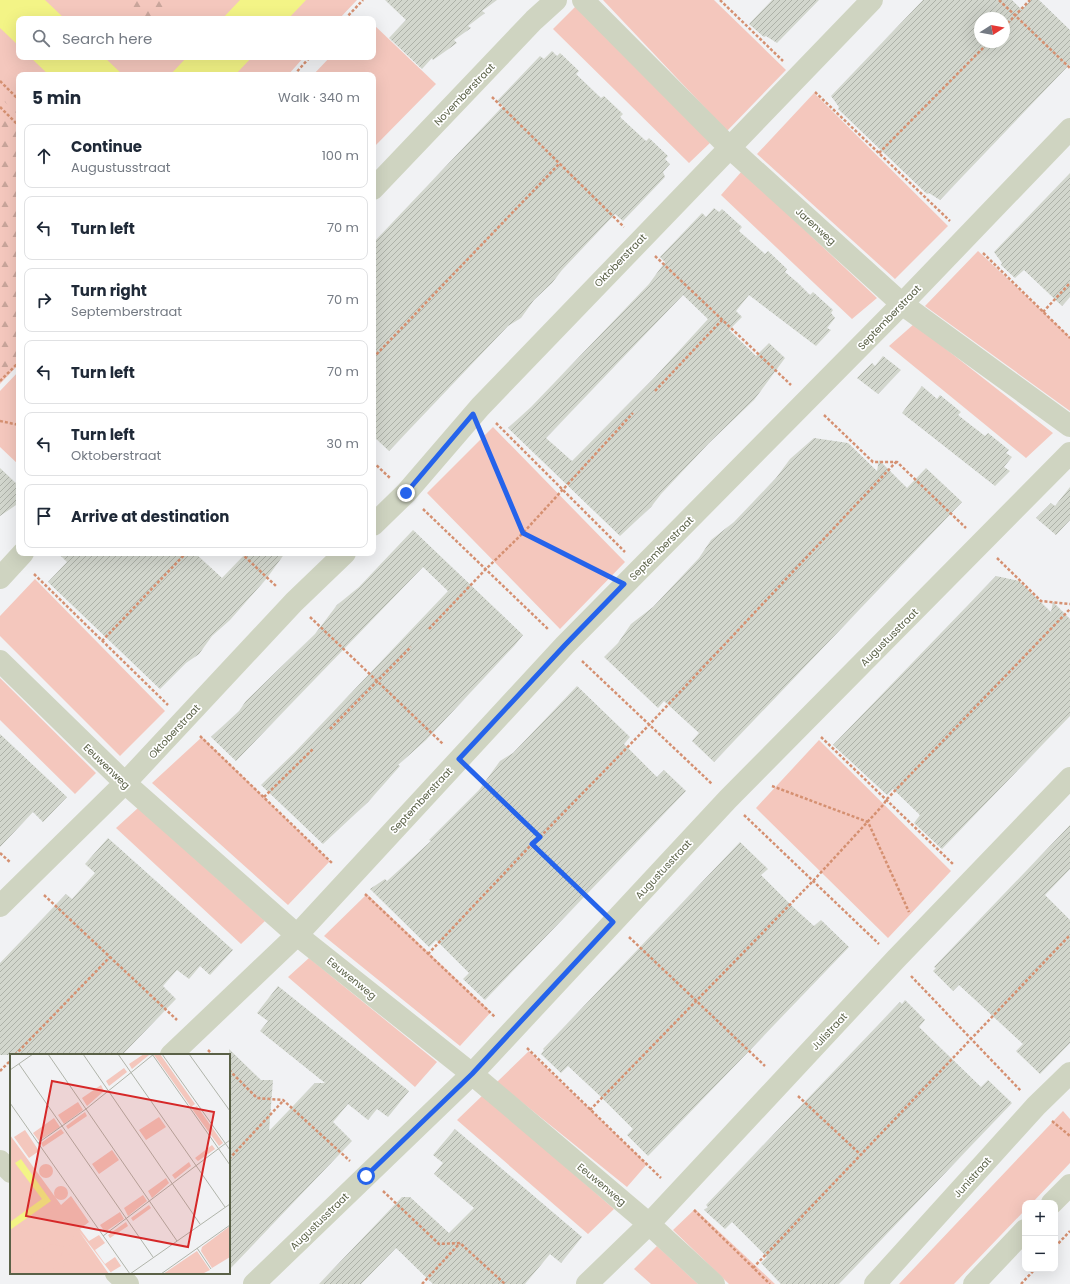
<!DOCTYPE html>
<html lang="en">
<head>
<meta charset="utf-8">
<style>
  body { margin:0; font-family:Poppins,sans-serif; background:#f2f2f3; color:#1f2937 }
  .controls { position:absolute; right:12px; bottom:12px; display:grid; overflow:hidden; border-radius:8px; box-shadow:0 4px 16px #0002 }
  .controls button { width:36px; height:36px; display:grid; place-items:center; padding:0; border:0; border-bottom:1px solid #e0e1e3; background:#fff; color:#1f2937; font:20px sans-serif }
  .compass { position:absolute; left:974px; top:12px; width:36px; height:36px; border-radius:50%; background:#fff; box-shadow:0 4px 16px #0002; rotate:79deg }
  .stop { position:absolute; width:12px; height:12px; margin:-9px; border:3px solid #2563eb; border-radius:50%; background:#fff }
  .stop.end { background:#2563eb; border-color:#fff; box-shadow:0 1px 4px #0008 }
  .list { margin:0; padding:0; list-style:none }
  h2 { display:flex; justify-content:space-between; align-items:center; height:52px; margin:0; padding:0 16px; font-size:17px }
  h2 small { font-size:13px; font-weight:400; color:#747a83 }
  .list li { display:grid; grid-template-columns:26px 1fr auto; gap:12px; align-items:center; box-sizing:border-box; height:64px; margin:0 8px 8px; padding:0 8px; border:1px solid #e0e1e3; border-radius:8px }
  .list b { display:block; font-size:15px; white-space:nowrap }
  .list p { margin:0; font-size:13px; white-space:nowrap; color:#747a83 }
  .list em { font-size:13px; font-style:normal; color:#747a83 }
  .icon { flex:none; width:22px; height:22px; fill:none; stroke:currentColor; stroke-width:2; stroke-linecap:round; stroke-linejoin:round }
  .map { position:relative; flex:none; width:1070px; height:1284px; overflow:hidden }
  .search { position:absolute; background:#fff; box-shadow:0 4px 16px #0002; left:16px; top:16px; width:360px; height:44px; display:flex; align-items:center; gap:10px; box-sizing:border-box; padding:0 14px; border-radius:8px; color:#747a83; font-size:15px }
  .panel { position:absolute; background:#fff; box-shadow:0 4px 16px #0002; left:16px; top:72px; width:360px; height:484px; border-radius:8px }
  .map>svg:first-child { display:block }
  .green { fill:#f4c7bd }
  .forest { fill:url(#forest-firs) }
  .water { fill:#f3f486 }
  .building { fill:url(#building-hatch); fill-rule:evenodd }
  .lines { fill:none; stroke-linecap:round; stroke-linejoin:round }
  .path { stroke:#d59071; stroke-width:2.5; stroke-dasharray:3 2; stroke-linecap:butt }
  .minor { stroke:#cfd4c1; stroke-width:22 }
  .route { stroke:#2563eb; stroke-width:5 }
  .labels { text-anchor:middle; stroke-width:3.5; stroke-linejoin:round; paint-order:stroke }
  .street-label { font-size:10px; fill:#5a6147; stroke:#fff }
  .inset-road { fill:none; stroke:#b0b4aa; stroke-width:1 }
  .view { fill:#d62828; fill-opacity:0.15; stroke:#d62828; stroke-width:2 }
  .inset-edge { fill:none; stroke:#5a6147; stroke-width:2 }
</style>
</head>
<body>
<div class="map">
<svg width="1070" height="1284" viewBox="0 0 1070 1284">
  <defs>
    <pattern id="forest-firs" width="22" height="20" patternUnits="userSpaceOnUse"><rect width="22" height="20" fill="#f4c7bd"/><path d="M5 1l3.5 6h-7zM16 11l3.5 6h-7z" fill="#c9a59b"/></pattern>
    <pattern id="building-hatch" width="6" height="6" patternUnits="userSpaceOnUse"><rect width="6" height="6" fill="#d2d6cd"/><path d="M-1 1l2-2M0 6l6-6M5 7l2-2" fill="none" stroke="#adb1a8"/></pattern>
  </defs>
  <rect width="100%" height="100%" fill="#f1f2f4"/>
  <path class="green" d="M0,0H357L339,19H19V57H304L288,75H19V364L0,384Z
    M603,0H714L786,70L727,131Z
    M577,5L712,141L689,163L553,29Z
    M373,24L436,84L373,148V75H313L330,57H373Z
    M814,93L948,226L895,279L757,154Z
    M742,171L877,298L852,319L721,195Z
    M978,251L1070,337V411L925,306Z
    M914,324L1053,433L1026,458L889,346Z
    M19,371V465L0,447V391Z
    M493,427L625,562L560,629L427,493Z
    M35,579L165,711L120,756L0,636V616Z
    M0,678L96,773L75,794L0,720Z
    M202,737L330,861L288,905L152,783Z
    M819,740L951,871L888,938L756,808Z
    M138,808L265,921L241,944L116,828Z
    M367,894L491,1012L460,1046L324,936Z
    M309,958L437,1062L415,1087L288,977Z
    M529,1051L647,1164L627,1187L497,1082Z
    M483,1095L614,1209L588,1234L457,1120Z
    M1063,1111L1070,1119V1163L1032,1203H1025V1210L954,1284H899Z
    M695,1209L775,1284H729L673,1230Z
    M657,1246L698,1284H651L634,1269Z"/>
  <path class="forest" d="M124,0H175L157,19H144Z
    M0,87L19,105V116L0,97Z
    M0,116L19,134V355L0,375Z"/>
  <path class="water" d="M0,0H45L65,19H19V46L0,28Z
    M240,0H306L288,19H222Z
    M30,57H104L123,75H49Z
    M187,57H252L235,75H170Z"/>
  <path class="building" d="M385,0H497L482,11L485,13L468,26L471,28L454,40L457,43L433,60L432,58L422,69L389,38L406,20Z
    M772,0H819L777,43L766,36L764,37L749,24Z
    M923,0H1012L1022,10L1031,0H1039L1070,30V64L940,200L929,193L927,194L884,153L838,109L839,107L831,96ZM980,18H1004V42H980Z
    M552,51L557,56L560,53L579,71L576,74L601,98L604,96L623,114L620,117L646,141L649,138L668,156L665,159L670,164L663,172L665,177L623,221L615,214L562,270L552,283L534,300L521,318L508,326L389,451L373,436V243L503,106L497,101L540,56L544,59Z
    M1070,173V297L1062,306L1024,270L1015,278L1001,265L1002,263L994,252Z
    M714,208L719,212L722,209L742,227L739,231L765,254L768,251L787,269L785,272L798,283L810,295L813,292L833,310L831,313L835,318L827,328L831,330L816,346L749,295L736,311L742,317L729,330L756,356L769,343L785,358L754,400L709,443L661,494L651,507L620,536L508,428L531,407L649,284L665,262L660,257L702,213L706,217ZM683,295L708,319L655,377L572,461L546,438Z
    M883,356L901,370L878,394L857,378L872,363L875,366Z
    M922,386L937,399L940,395L961,412L958,415L972,426L985,436L988,433L1009,450L1006,453L1012,457L1004,467L1010,471L995,486L902,413Z
    M814,438L848,443L877,471L879,460L907,488L926,468L962,502L714,762L692,741L699,733L664,701L658,708L604,657L618,643L631,624L653,607L699,558L711,540L734,522L776,478L790,459Z
    M0,468L19,486V503L0,516Z
    M1070,487V520L1056,535L1036,518L1051,503L1055,506Z
    M413,530L523,635L515,645L426,740L398,765L400,766L368,802L323,844L261,785L295,752L448,591L423,567L236,761L211,737L239,711L246,701L315,634L337,605L359,587Z
    M58,553H195L222,578L246,553H285L267,578L230,620L212,636L199,654L186,663L160,689L48,582L67,562Z
    M996,576L1019,581L1051,612L1053,602L1070,619V716L942,849L914,823L920,815L893,789L887,795L833,745Z
    M577,686L630,737L624,744L657,777L664,770L686,791L485,1000L463,979L469,973L436,940L429,947L370,889L385,879L387,881L431,841L429,840L479,790L500,761L513,753Z
    M0,734L67,797L43,822L33,812L0,847Z
    M1070,825V869L1045,895L1070,920V1043L1040,1074L1016,1051L1023,1044L959,985L953,991L933,971L936,968L934,967Z
    M108,838L233,950L210,975L200,966L189,979L177,970L163,986L176,999L122,1055H0V963L66,894L72,899L95,873L85,864Z
    M740,842L768,869L761,875L793,907L814,926L821,920L849,947L648,1156L627,1135L633,1129L599,1095L568,1066L561,1073L541,1054L544,1050L543,1049Z
    M278,986L409,1091L388,1117L377,1109L368,1120L348,1104L333,1122L352,1141L229,1270V1049L261,1080H273L269,1131L315,1083H325L260,1031L268,1021L257,1013Z
    M905,1000L925,1020L919,1027L981,1087L988,1080L1012,1103L839,1284H781L761,1263L767,1257L732,1222L725,1229L704,1210L708,1207L706,1205L900,1002L902,1004Z
    M455,1129L582,1237L561,1263L550,1254L525,1284H433L396,1248L361,1284H319L402,1197H410L449,1233L474,1208L434,1174L443,1163L433,1155Z"/>
  <g class="lines">
    <path class="path" d="M720,0L783,61
      M999,0L1070,68
      M345,19L363,0
      M1004,27L1030,0
      M294,75L310,57
      M0,81L19,100
      M815,92L950,221
      M492,97L624,227
      M0,107L19,126
      M879,153L989,42
      M983,253L1070,338
      M655,256L791,385
      M1043,312L1070,283
      M373,358L560,163
      M0,381L19,362
      M655,391L722,320
      M824,415L873,462H897L966,528
      M0,421L19,425
      M496,423L625,552
      M483,437L523,533L633,413
      M373,462L390,478
      M423,509L549,630
      M241,553L277,587
      M997,558L1041,601L1070,604
      M34,574L168,705
      M310,617L443,744
      M429,629L485,570L523,533L603,574
      M102,641L186,553
      M582,661L712,784
      M330,729L411,647
      M200,736L332,863
      M821,737L954,865
      M475,775L540,837L532,844L597,906
      M772,786L868,822L909,912
      M264,797L313,749
      M744,815L879,944
      M540,837L649,725L896,462
      M0,853L11,863
      M365,894L495,1017
      M44,895L177,1020
      M629,937L765,1066
      M428,954L532,844
      M911,976L1021,1091
      M527,1048L661,1178
      M208,1050L213,1055
      M15,1055L110,957
      M229,1070L257,1098L283,1100L350,1161
      M0,1071L11,1060
      M798,1096L860,1154
      M590,1110L813,881L884,804L886,800L1070,609
      M1052,1121L1070,1136
      M229,1159L283,1101
      M383,1191L439,1244L460,1243L505,1284
      M694,1210L770,1284
      M1055,1247L1070,1231
      M753,1268L1070,935
      M422,1284L460,1243
      M1021,1284L1035,1269"/>
    <path class="minor" d="M583,0L729,147L902,304L1070,426
      M373,189L534,20L556,0
      M373,525L406,493L480,407L872,0
      M0,578L23,553
      M0,661L125,783L297,935L472,1074L649,1224L714,1284
      M0,906L125,783L294,602L345,553
      M171,1055L297,935L565,645L902,304L1070,129
      M0,1161L11,1172
      M1052,1203L1070,1185
      M116,1273L128,1284
      M254,1284L472,1074L728,799L1070,453
      M587,1284L649,1224L896,959L1070,778
      M875,1284L1036,1106L1070,1073
      M974,1284L1025,1230"/>
  </g>
  <g class="lines">
    <path class="route" d="M366,1176L472,1074L613,922L532,844L540,837L459,759L565,645L624,584L523,533L473,414L406,493"/>
  </g>
  <g class="labels">
    <g class="street-label">
      <text transform="translate(464 94) rotate(-46)" y="4">Novemberstraat</text>
      <text transform="translate(816 226) rotate(42)" y="4">Jarenweg</text>
      <text transform="translate(620 260) rotate(-46)" y="4">Oktoberstraat</text>
      <text transform="translate(889 317) rotate(-46)" y="4">Septemberstraat</text>
      <text transform="translate(661 548) rotate(-45)" y="4">Septemberstraat</text>
      <text transform="translate(889 637) rotate(-45)" y="4">Augustusstraat</text>
      <text transform="translate(174 731) rotate(-47)" y="4">Oktoberstraat</text>
      <text transform="translate(107 766) rotate(44)" y="4">Eeuwenweg</text>
      <text transform="translate(421 800) rotate(-47)" y="4">Septemberstraat</text>
      <text transform="translate(663 869) rotate(-47)" y="4">Augustusstraat</text>
      <text transform="translate(352 978) rotate(39)" y="4">Eeuwenweg</text>
      <text transform="translate(829 1031) rotate(-47)" y="4">Julistraat</text>
      <text transform="translate(972 1177) rotate(-48)" y="4">Junistraat</text>
      <text transform="translate(602 1184) rotate(40)" y="4">Eeuwenweg</text>
      <text transform="translate(319 1221) rotate(-44)" y="4">Augustusstraat</text>
    </g>
  </g>
  <g transform="translate(10 1054)">
    <rect width="220" height="220" fill="#f1f2f4"/>
    <path d="M134,0L139,1L122,15L119,10ZM150,0L185,50L181,53L144,1ZM114,14L117,18L99,32L96,27ZM91,31L94,37L77,52L72,44ZM68,48L73,56L54,70L48,61ZM187,52L213,89L209,92L182,55ZM75,58L77,62L58,75L56,72ZM149,63L156,73L136,86L129,76ZM44,64L50,73L29,87L23,79ZM51,75L54,79L33,93L31,89ZM15,76L29,97L19,104L4,83ZM0,81L51,151L61,142L79,168L70,175L79,187L89,181L95,189L85,196L95,210L105,203L111,212L101,218L102,220L69,177L99,220H0ZM202,91L205,95L188,107L185,104ZM102,96L109,106L89,120L82,110ZM179,108L181,112L165,125L162,121ZM29 117a7 7 0 1 1 14 0a7 7 0 1 1-14 0ZM156,124L159,129L142,144L138,137ZM44 139a7 7 0 1 1 14 0a7 7 0 1 1-14 0ZM133,141L137,147L118,162L114,154ZM139,151L141,154L123,167L121,164ZM110,158L114,165L95,178L90,171ZM116,168L118,172L100,184L98,181ZM220,172V203L202,214L191,197L192,193ZM187,197L200,216L192,220H153Z" fill="#f4c7bd"/>
    <path d="M0,111L23,143L0,160ZM50,151L67,175L59,193L58,195L52,189H42L19,204L8,180ZM69,179L96,218L93,220H76L60,198ZM4,181L17,205L0,216V184ZM42,190L54,193L48,210L44,213L43,218L26,220L19,205ZM59,200L73,220H50ZM18,206L25,220H0V217Z" fill="#f4c7bd"/>
    <path d="M11,105L41,147L0,176V168L32,145L5,109Z" fill="#f3f486"/>
    <path class="inset-road" d="M38,0L167,187M73,0L190,170M108,0L215,153M142,0L220,111M152,0L220,96M179,0L220,57M9,10L143,203M0,16L23,0M0,49L120,220M28,89L76,55L144,0M93,182L220,86M187,194L201,215M120,220L220,150M151,220L220,171"/>
    <path class="view" d="M42,27L204,58L178,193L16,162Z"/>
    <rect width="220" height="220" class="inset-edge"/>
  </g>
</svg>
<div class="controls">
<button>+</button>
<button>−</button>
</div>
<svg class="compass" viewBox="-18 -18 36 36"><path d="M0-13l5 13h-10z" fill="#e53935"/><path d="M0 13l5-13h-10z" fill="#747a83"/></svg>
<div class="stop" style="left:366px;top:1176px"></div>
<div class="stop end" style="left:406px;top:493px"></div>
<div class="search"><svg class="icon" aria-label="search" viewBox="0 0 24 24"><circle cx="10" cy="10" r="6"/><path d="M15 15l6 6"/></svg>Search here</div>
<section class="panel">
<h2>5 min<small>Walk · 340 m</small></h2>
<ul class="list">
<li><svg class="icon" aria-label="ahead" viewBox="0 0 24 24"><path d="M12 20V5M6 11l6-6 6 6"/></svg><div><b>Continue</b><p>Augustusstraat</p></div><em>100 m</em></li>
<li><svg class="icon" aria-label="left" viewBox="0 0 24 24"><path d="M17 20v-9H6M10 6l-5 5 5 5"/></svg><div><b>Turn left</b></div><em>70 m</em></li>
<li><svg class="icon" aria-label="right" viewBox="0 0 24 24"><path d="M7 20v-9h11M14 6l5 5-5 5"/></svg><div><b>Turn right</b><p>Septemberstraat</p></div><em>70 m</em></li>
<li><svg class="icon" aria-label="left" viewBox="0 0 24 24"><path d="M17 20v-9H6M10 6l-5 5 5 5"/></svg><div><b>Turn left</b></div><em>70 m</em></li>
<li><svg class="icon" aria-label="left" viewBox="0 0 24 24"><path d="M17 20v-9H6M10 6l-5 5 5 5"/></svg><div><b>Turn left</b><p>Oktoberstraat</p></div><em>30 m</em></li>
<li><svg class="icon" aria-label="arrive" viewBox="0 0 24 24"><path d="M6 21V4h12l-3 4 3 4H6"/></svg><div><b>Arrive at destination</b></div></li>
</ul>
</section>
</div>
</body>
</html>
